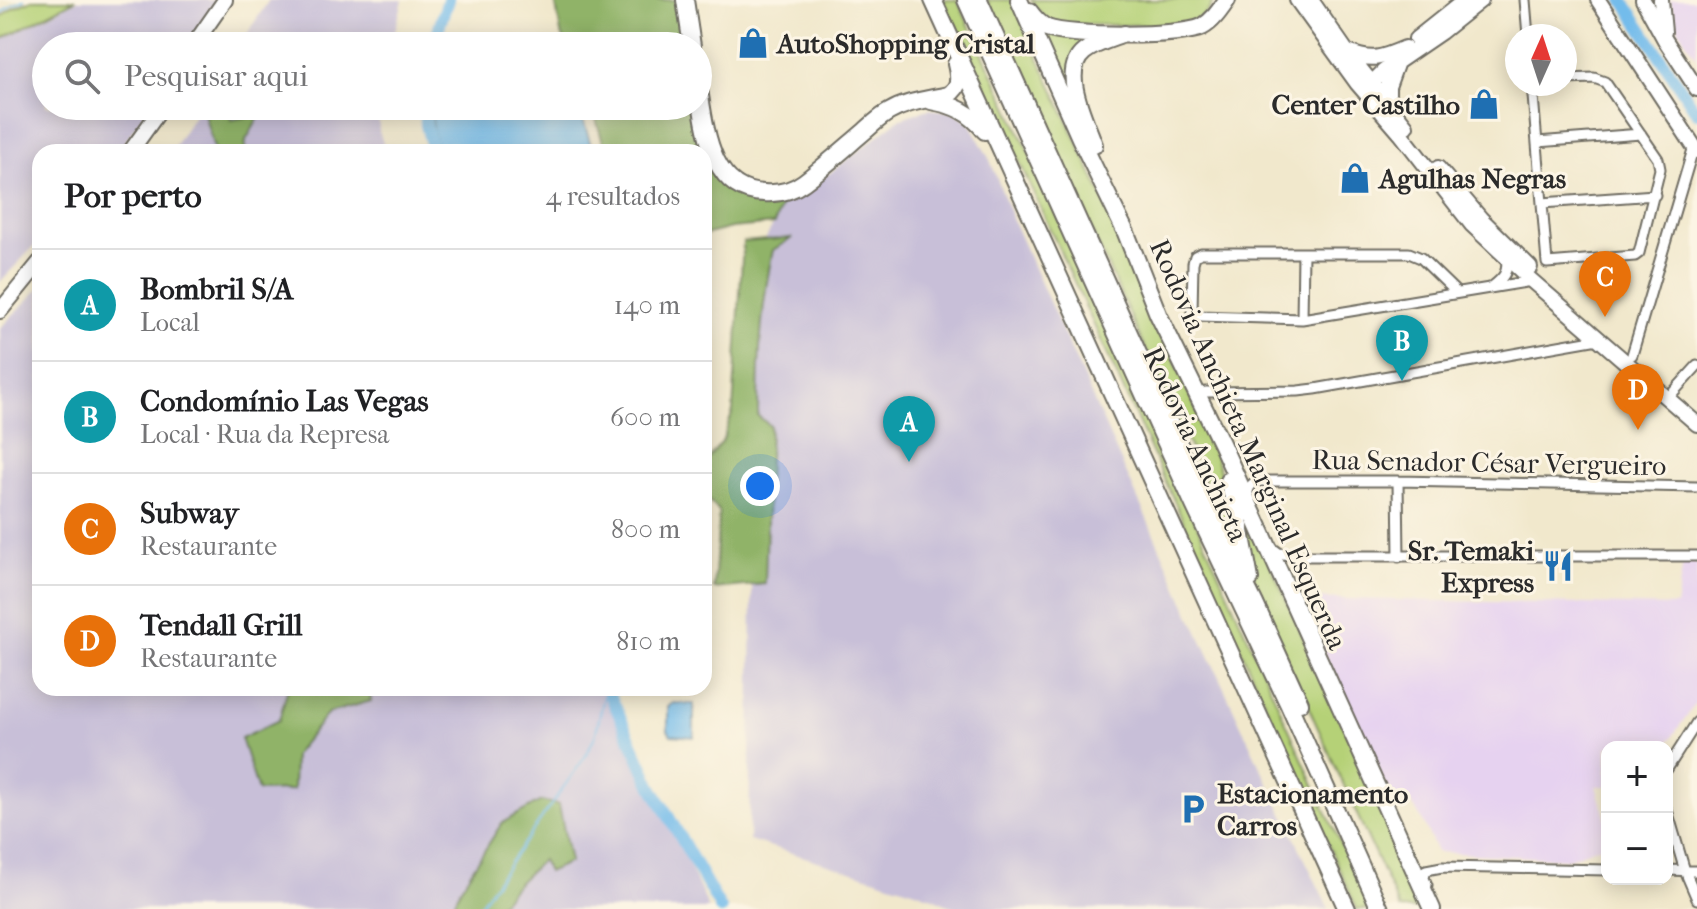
<!DOCTYPE html>
<html lang="pt">
<head>
<meta charset="utf-8">
<style>
  body { margin:0; font-family:"IM FELL French Canon",serif; background:#f6f6f6; color:#202124 }
  .controls { position:absolute; right:24px; bottom:24px; display:grid; overflow:hidden; border-radius:16px; box-shadow:0 4px 20px #0003 }
  .controls button { width:72px; height:72px; display:grid; place-items:center; padding:0; border:0; border-bottom:2px solid #e0e0e0; background:#fff; color:#202124; font:40px sans-serif }
  .compass { position:absolute; left:1505px; top:24px; width:72px; height:72px; border-radius:50%; background:#fff; box-shadow:0 4px 20px #0003; rotate:3deg }
  .you { position:absolute; left:760px; top:486px; width:28px; height:28px; margin:-20px; border:6px solid #fff; border-radius:50%; background:#1a73e8; box-shadow:0 0 0 12px #1a73e833 }
  .badge { display:grid; place-items:center; width:52px; height:52px; border-radius:50%; background:#1f6fb2; color:#fff; font-size:26px; font-weight:700 }
  .pin { position:absolute; translate:-50% -66px; filter:drop-shadow(0 2px 4px #0008) }
  .pin::after { content:''; position:absolute; top:42px; width:28px; height:24px; background:inherit; clip-path:polygon(0 0,100% 0,50% 100%) }
  .list { margin:0; padding:0; list-style:none }
  h2 { display:flex; justify-content:space-between; align-items:center; height:104px; margin:0; padding:0 32px; font-size:34px }
  h2 small { font-size:26px; font-weight:400; color:#757577 }
  .list li { display:grid; grid-template-columns:52px 1fr auto; gap:24px; align-items:center; box-sizing:border-box; height:112px; padding:0 32px; border-top:2px solid #e0e0e0 }
  .list b { display:block; font-size:30px; white-space:nowrap }
  .list p { margin:0; font-size:26px; white-space:nowrap; color:#757577 }
  .list em { font-size:26px; font-style:normal; color:#757577 }
  .icon { flex:none; width:44px; height:44px; fill:none; stroke:currentColor; stroke-width:2; stroke-linecap:round; stroke-linejoin:round }
  .map { position:relative; flex:none; width:1697px; height:909px; overflow:hidden }
  .search { position:absolute; background:#fff; box-shadow:0 4px 20px #0003; left:32px; top:32px; width:680px; height:88px; display:flex; align-items:center; gap:20px; box-sizing:border-box; padding:0 28px; border-radius:44px; color:#757577; font-size:30px }
  .panel { position:absolute; background:#fff; box-shadow:0 4px 20px #0003; left:32px; top:144px; width:680px; height:552px; border-radius:24px }
  .map>svg:first-child { display:block }
  .built { fill:#e6d2f0 }
  .industrial { fill:#c8bfd8 }
  .green { fill:#b5d177; stroke:#707e51; stroke-width:2 }
  .forest { fill:#90b368; stroke:#5e6f4a; stroke-width:2 }
  .water { fill:#73bceb; stroke:#4f748b; stroke-width:2 }
  .lines { fill:none; stroke-linecap:round; stroke-linejoin:round }
  .stream { stroke:#73bceb; stroke-width:2 }
  .river { stroke:#73bceb; stroke-width:12 }
  .street-casing { stroke:#706d63; stroke-width:13 }
  .primary-casing { stroke:#706d63; stroke-width:18 }
  .highway-casing { stroke:#706d63; stroke-width:20 }
  .street { stroke:#fff; stroke-width:9 }
  .primary { stroke:#fff; stroke-width:14 }
  .highway { stroke:#fff; stroke-width:16 }
  .labels { text-anchor:middle; stroke-width:6; stroke-linejoin:round; paint-order:stroke }
  .poi-label { font-size:28px; font-weight:bold; fill:#2b2b2b; stroke:#fcf5e5; text-anchor:start }
  .street-label { font-size:28px; fill:#2b2b2b; stroke:#fcf5e5 }
</style>
</head>
<body>
<div class="map">
<svg width="1697" height="909" viewBox="0 0 1697 909">
  <rect width="100%" height="100%" fill="#fcf5e5"/>
  <filter id="ink" filterUnits="userSpaceOnUse"><feTurbulence type="fractalNoise" baseFrequency=".0125" numOctaves="2"/><feDisplacementMap in="SourceGraphic" scale="16" xChannelSelector="R" yChannelSelector="G"/><feConvolveMatrix kernelMatrix="1 2 1 2 8 2 1 2 1" color-interpolation-filters="sRGB"/></filter>
  <filter id="wash" filterUnits="userSpaceOnUse"><feTurbulence type="fractalNoise" baseFrequency=".006" numOctaves="4" result="noise"/><feDisplacementMap in="SourceGraphic" scale="32" xChannelSelector="R" yChannelSelector="G"/><feGaussianBlur stdDeviation="1.8" result="paint"/><feColorMatrix in="noise" values="0 0 0 0 0 0 0 0 0 0 0 0 0 0 0 0 0 1.4 0 .05"/><feComposite in="paint" operator="in"/></filter>
  <g filter="url(#wash)">
    <rect width="100%" height="100%" fill="#f1e8cc"/>
    <path class="built" d="M1670,0H1697V59L1679,30Z
      M1683,563H1697V701L1667,744L1614,743L1613,747H1607V786H1596L1607,823V844L1566,859L1437,852L1421,818L1409,799L1393,803L1298,598L1676,606Z"/>
    <path class="industrial" d="M78,0H221L190,46H46V106H149L118,152H40V240L0,282V41Z
      M269,0H403L391,46H239Z
      M200,106H378L379,131L386,152H171Z
      M929,109L954,112L969,122L990,160L1013,221L1182,597L1259,764L1329,909H957L919,892L749,840L752,593L763,244L773,225L774,207L795,200L901,118Z
      M40,288V688H609L709,909H0V328Z"/>
    <path class="green" d="M32,0H75L0,40V18L13,8Z
      M943,0H957L1008,106L1370,909H1357L1168,487L1013,148Z
      M987,0H1012L1131,258L1211,444L1228,495L1238,545L1233,542Z
      M1031,0H1213C1211,9 1207,15 1198,19C1179,28 1077,25 1053,22L1046,20Z
      M1040,26L1081,36L1089,44L1074,101Z
      M1232,480L1426,909H1400L1258,596Z"/>
    <path class="forest" d="M555,0H593L619,3L643,0H675L679,7L686,46H568L561,33Z
      M202,106H231L229,108L231,120L261,114L246,140L245,152H215Z
      M592,106H697L708,163L729,187L745,196L783,202L774,224L731,228L704,235V152H606Z
      M792,238L773,250C761,304 758,361 758,416L770,426L765,584L714,589L719,511L704,496V463L722,442L733,411L743,242Z
      M288,688H369L371,701L328,713L294,755L293,790L258,791L241,738L279,720Z
      M541,801L559,805L570,862L548,872L542,860L515,886L496,909H452L460,889L502,823Z"/>
    <path class="water" d="M431,106H579L593,152H438L433,131Z
      M673,703L694,704V737L671,735L668,730V707Z"/>
    <g class="lines">
      <path class="stream" d="M0,14L12,5L24,0
        M477,909L585,757L595,736L606,688"/>
      <path class="river" d="M1623,0L1697,113
        M433,46L448,0
        M425,106L426,125L433,152
        M607,688L652,787L721,909"/>
    </g>
  </g>
  <g filter="url(#ink)">
    <g class="lines">
      <defs>
        <path id="street" d="M1525,0L1528,36
          M1532,84L1547,263
          M1537,142L1641,134
          M1542,203L1655,195
          M1547,263L1635,256L1639,253L1660,169L1658,159L1605,82L1594,78L1565,79
          M1493,286C1503,278 1509,272 1506,259
          M1456,292L1421,258L1409,253H1201L1195,256L1193,263L1192,312L1194,314L1200,316L1302,319L1532,281
          M1302,319L1303,253
          M1632,355L1694,146
          M1668,398L1697,366
          M1201,400L1203,393L1206,392L1298,391L1315,389L1598,339
          M1398,481L1399,557
          M1247,498C1248,489 1249,485 1257,481H1398L1697,487
          M1271,547L1279,553L1293,556H1697
          M1667,769L1697,722
          M1667,810L1685,871L1697,899
          M1667,870L1697,871
          M1427,885L1424,878L1426,870L1442,867L1607,870"/>
        <path id="primary" d="M1297,0L1357,83L1401,134L1472,225L1532,281L1697,424
          M1311,0L1347,52L1406,126
          M1598,0L1697,151
          M1643,0L1665,40L1697,89
          M1661,0L1664,32
          M1416,39L1465,0
          M193,46L225,0
          M1348,52C1372,62 1382,58 1405,48
          M1367,88L1384,71L1441,32L1481,0
          M1388,104V87L1397,62
          M130,152L163,106
          M1438,168L1481,219L1530,267
          M0,311L40,262"/>
        <path id="highway" d="M685,0L692,46
          M933,0L1347,909
          M966,0L1194,505L1288,703L1380,909
          M979,0L1205,502L1255,604L1300,703
          M1019,0L1080,138L1126,233L1158,314L1221,443L1432,909
          M1029,11C1034,18 1039,24 1047,28C1070,37 1179,37 1202,27C1213,21 1220,10 1227,0
          M698,83C705,124 709,192 764,193C778,194 792,191 804,182C825,166 845,148 865,131C873,124 880,117 889,112C908,101 927,100 948,95C961,87 959,77 956,64
          M931,101C954,105 970,112 985,131
          M1094,145C1086,121 1059,72 1084,52C1095,43 1111,39 1124,34
          M1228,481L1237,510L1250,579"/>
      </defs>
      <use href="#street" class="street-casing"/>
      <use href="#primary" class="primary-casing"/>
      <use href="#highway" class="highway-casing"/>
      <use href="#street" class="street"/>
      <use href="#primary" class="primary"/>
      <use href="#highway" class="highway"/>
    </g>
  </g>
  <defs>
    <symbol id="shop-bare" viewBox="-9 -9 18 18"><path d="M-5-2.5h2.3a2.7 3.5 0 0 1 5.4 0H5L5.5 6h-11ZM-1.5-2.5h3a1.5 2.3 0 0 0-3 0Z" fill="#1f6fb2" stroke="#fcf5e5" stroke-width="2.5" paint-order="stroke"/></symbol>
    <symbol id="restaurant-bare" viewBox="-9 -9 18 18"><path d="M-5-6h1v4h1v-4h1v4h1v-4h1v5L-1.5 .5V6h-2V.5L-5-1ZM5-6V6H3V1.5H1.5Q1.5-4 5-6Z" fill="#1f6fb2" stroke="#fcf5e5" stroke-width="2.5" paint-order="stroke"/></symbol>
    <symbol id="parking-bare" viewBox="-9 -9 18 18"><path d="M-3.5-5.5H1a3.5 3.5 0 0 1 0 7H-1V5.5H-3.5ZM-1-3.4V-.6H.8a1.4 1.4 0 0 0 0-2.8Z" fill="#1f6fb2" stroke="#fcf5e5" stroke-width="2.5" paint-order="stroke"/></symbol>
  </defs>
  <g fill-rule="evenodd">
    <use href="#shop-bare" x="731" y="21" width="44" height="44"/>
    <use href="#shop-bare" x="1462" y="82" width="44" height="44"/>
    <use href="#shop-bare" x="1333" y="156" width="44" height="44"/>
    <use href="#restaurant-bare" x="1536" y="544" width="44" height="44"/>
    <use href="#parking-bare" x="1171" y="787" width="44" height="44"/>
  </g>
  <g class="labels">
    <g class="poi-label">
      <text x="777" y="53">AutoShopping Cristal</text>
      <text x="1460" y="114" text-anchor="end">Center Castilho</text>
      <text x="1379" y="188">Agulhas Negras</text>
      <text x="1534" y="560" text-anchor="end">Sr. Temaki<tspan x="1534" dy="32">Express</tspan></text>
      <text x="1217" y="803">Estacionamento<tspan x="1217" dy="32">Carros</tspan></text>
    </g>
    <g class="street-label">
      <text transform="translate(1196 444) rotate(65)" y="10">Rodovia Anchieta</text>
      <text transform="translate(1249 444) rotate(66)" y="10">Rodovia Anchieta Marginal Esquerda</text>
      <text transform="translate(1489 462) rotate(1)" y="10">Rua Senador César Vergueiro</text>
    </g>
  </g>
</svg>
<div class="controls">
<button>+</button>
<button>−</button>
</div>
<svg class="compass" viewBox="-18 -18 36 36"><path d="M0-13l5 13h-10z" fill="#e53935"/><path d="M0 13l5-13h-10z" fill="#757577"/></svg>
<div class="you"></div>
<div class="pin badge" style="left:909px;top:462px;background:#0f9aa8">A</div>
<div class="pin badge" style="left:1402px;top:381px;background:#0f9aa8">B</div>
<div class="pin badge" style="left:1605px;top:317px;background:#e8710a">C</div>
<div class="pin badge" style="left:1638px;top:430px;background:#e8710a">D</div>
<div class="search"><svg class="icon" aria-label="search" viewBox="0 0 24 24"><circle cx="10" cy="10" r="6"/><path d="M15 15l6 6"/></svg>Pesquisar aqui</div>
<section class="panel">
<h2>Por perto<small>4 resultados</small></h2>
<ul class="list">
<li><span class="badge" style="background:#0f9aa8">A</span><div><b>Bombril S/A</b><p>Local</p></div><em>140 m</em></li>
<li><span class="badge" style="background:#0f9aa8">B</span><div><b>Condomínio Las Vegas</b><p>Local · Rua da Represa</p></div><em>600 m</em></li>
<li><span class="badge" style="background:#e8710a">C</span><div><b>Subway</b><p>Restaurante</p></div><em>800 m</em></li>
<li><span class="badge" style="background:#e8710a">D</span><div><b>Tendall Grill</b><p>Restaurante</p></div><em>810 m</em></li>
</ul>
</section>
</div>
</body>
</html>
